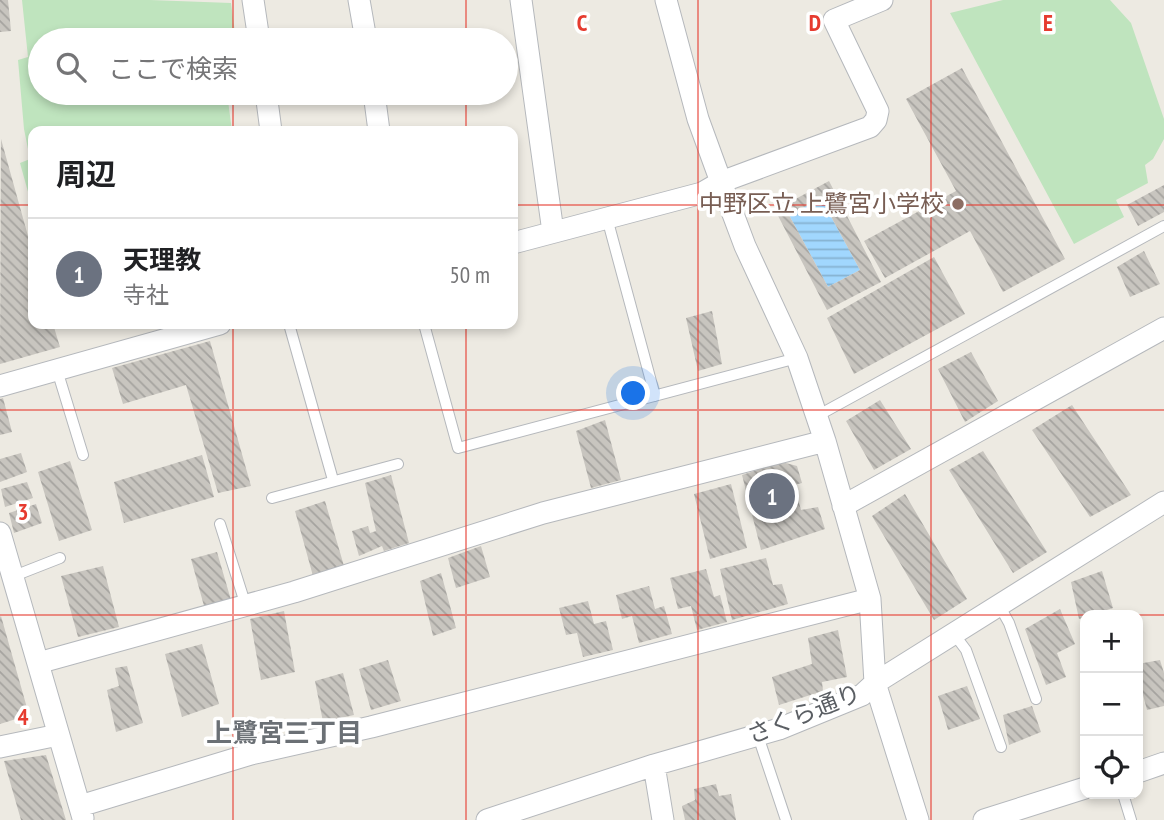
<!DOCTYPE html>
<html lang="ja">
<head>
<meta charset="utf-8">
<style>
  body { margin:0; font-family:"PT Sans Narrow","Noto Sans JP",sans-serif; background:#f2f2f2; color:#202124 }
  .controls { position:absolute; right:21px; bottom:21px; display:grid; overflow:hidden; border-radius:14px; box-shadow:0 4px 10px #0003 }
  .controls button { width:63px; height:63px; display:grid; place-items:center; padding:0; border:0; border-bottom:2px solid #e0e0e0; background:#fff; color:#202124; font:35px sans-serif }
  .you { position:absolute; left:634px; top:394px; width:24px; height:24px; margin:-18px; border:5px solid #fff; border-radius:50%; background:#1a73e8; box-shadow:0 0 0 10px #1a73e833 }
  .badge { display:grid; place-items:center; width:46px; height:46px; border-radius:50%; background:#d93025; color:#fff; font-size:23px; font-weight:700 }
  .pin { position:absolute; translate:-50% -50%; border:4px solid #fff; box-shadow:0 2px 7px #0006 }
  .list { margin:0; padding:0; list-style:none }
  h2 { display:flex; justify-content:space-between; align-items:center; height:91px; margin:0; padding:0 28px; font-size:30px }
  h2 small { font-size:23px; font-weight:400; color:#757577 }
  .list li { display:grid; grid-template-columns:46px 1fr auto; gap:21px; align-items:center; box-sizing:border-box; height:112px; padding:0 28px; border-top:2px solid #e0e0e0 }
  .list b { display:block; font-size:26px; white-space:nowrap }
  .list p { margin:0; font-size:23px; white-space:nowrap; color:#757577 }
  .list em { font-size:23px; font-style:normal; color:#757577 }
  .icon { flex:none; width:38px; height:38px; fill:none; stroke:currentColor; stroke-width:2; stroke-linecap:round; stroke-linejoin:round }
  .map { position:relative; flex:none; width:1164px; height:820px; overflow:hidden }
  .search { position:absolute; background:#fff; box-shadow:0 4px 10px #0003; left:28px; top:28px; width:490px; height:77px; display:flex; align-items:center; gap:18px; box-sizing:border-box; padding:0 24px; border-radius:38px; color:#757577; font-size:26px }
  .panel { position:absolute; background:#fff; box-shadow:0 4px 10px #0003; left:28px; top:126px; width:490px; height:203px; border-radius:14px }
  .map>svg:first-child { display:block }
  .pitch { fill:#bfe4be }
  .water { fill:url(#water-rules) }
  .building { fill:url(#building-back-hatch); fill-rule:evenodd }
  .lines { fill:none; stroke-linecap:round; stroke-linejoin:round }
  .service-casing { stroke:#b5b8bc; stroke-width:12 }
  .minor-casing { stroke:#b5b8bc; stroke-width:23 }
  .service { stroke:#fff; stroke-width:10 }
  .minor { stroke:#fff; stroke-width:21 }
  .grid { fill:none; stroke:#e63b2f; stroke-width:2; stroke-opacity:0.55 }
  .education-dot { fill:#8d6e63; stroke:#fff; stroke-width:2.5 }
  .labels { text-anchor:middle; stroke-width:7; stroke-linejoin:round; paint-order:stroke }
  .education-label { font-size:24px; fill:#785e54; stroke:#fff; text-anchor:end }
  .street-label { font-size:24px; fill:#5a5e63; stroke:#fff }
  .neighbourhood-label { font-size:26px; font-weight:bold; fill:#6b7075; stroke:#fff }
  .grid-label { font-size:23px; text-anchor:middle; font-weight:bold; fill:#e63b2f; stroke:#fff; stroke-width:7; stroke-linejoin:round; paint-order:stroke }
</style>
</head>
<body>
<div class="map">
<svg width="1164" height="820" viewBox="0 0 1164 820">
  <defs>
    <pattern id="water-rules" width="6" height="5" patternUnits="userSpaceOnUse" patternTransform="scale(1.75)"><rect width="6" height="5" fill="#a1d7fe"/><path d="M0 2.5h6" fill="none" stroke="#86b2d1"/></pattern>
    <pattern id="building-back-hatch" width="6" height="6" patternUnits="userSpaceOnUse" patternTransform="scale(1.75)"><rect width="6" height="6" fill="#c8c5bf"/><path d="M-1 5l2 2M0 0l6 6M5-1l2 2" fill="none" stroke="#a5a39f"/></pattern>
  </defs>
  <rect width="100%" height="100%" fill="#edeae2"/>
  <path class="pitch" d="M22,0H150L231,3L236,40H40V93H227L232,131H33V210L20,163L30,159L24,129L18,60L28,57Z
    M1003,0H1110L1131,23L1164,119V139L1153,159L1145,165L1148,183L1116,200L1124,217L1074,244L950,13Z"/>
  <path class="water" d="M821,198L860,270L828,287L789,215Z"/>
  <path class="building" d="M0,0H8L11,31L0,32Z
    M962,68L1065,259L1003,292L970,231L885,278L864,241L956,191L906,99Z
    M1,139L33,254V324H53L60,347L0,364Z
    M829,181L881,282L827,310L775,210ZM821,198L860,270L828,287L789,215Z
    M1164,185V212L1138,226L1127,205Z
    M1144,251L1160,284L1130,297L1117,267Z
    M934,257L965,314L854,374L827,318Z
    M712,311L722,364L698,371L686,318Z
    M210,341L251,486L218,493L186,385L123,404L112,368Z
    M971,352L998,401L965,422L938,369Z
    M3,398L12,432L0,435V399Z
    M880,400L911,449L874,470L846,421Z
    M1072,405L1131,495L1090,517L1032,430Z
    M605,420L621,480L591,488L576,431Z
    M983,451L1047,552L1013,573L949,470Z
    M21,453L27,472L0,482V459Z
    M202,455L214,497L124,523L114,482Z
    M70,461L92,530L59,541L38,472Z
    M782,462L797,466L802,483L794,485L801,510L818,507L825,529L761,550L742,475Z
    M391,475L409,543L384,551L382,546L359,556L352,531L368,526L370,533L376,531L365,483Z
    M27,482L33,498L5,507L1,489Z
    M731,484L747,548L710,559L694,494Z
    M905,494L967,599L934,620L872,516Z
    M325,501L344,566L313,576L295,511Z
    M36,504L42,523L14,533L9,513Z
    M481,546L490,577L456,588L448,558Z
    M217,552L231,600L204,606L191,559Z
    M766,558L773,585L782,584L788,604L732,620L720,569Z
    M103,566L119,627L78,637L61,576Z
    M706,569L714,597L720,595L727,622L697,630L691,606L678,609L670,578Z
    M1102,571L1113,608L1079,619L1071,582Z
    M441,573L456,628L433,636L420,581Z
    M649,586L655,609L664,606L672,634L639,643L632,616L622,619L616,595Z
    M588,601L594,624L606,621L613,650L583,657L577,633L566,635L559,608Z
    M1060,609L1075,644L1057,653L1066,677L1046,685L1025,629Z
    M284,611L295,672L261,680L250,619Z
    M1,616L29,715L0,724V617Z
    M838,630L847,677L822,682L823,691L779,705L772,677L812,664L808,638Z
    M202,644L219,704L182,717L165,654Z
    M388,660L401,701L371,710L359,669Z
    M1160,660L1164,673V706L1147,710L1138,676V664Z
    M127,666L143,723L116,732L107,690L119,686L115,668Z
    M343,673L354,715L323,722L315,681Z
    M967,686L980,719L948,730L938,696Z
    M1032,706L1041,732L1009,745L1003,715Z
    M46,755L66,820H21L4,761Z
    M716,784L719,796L731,794L736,820H685L682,806L695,800L694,789Z"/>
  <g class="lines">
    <defs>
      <path id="service" d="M607,218L655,396
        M289,324L333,480
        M424,324L458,448L797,358
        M57,370L83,455
        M817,416L1164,226
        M272,498L398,464
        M220,524L246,606
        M14,576L60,558
        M999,605L1009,623L1036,699
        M954,634L966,650L1001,747
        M758,736L786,820
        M1123,794L1131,820"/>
      <path id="minor" d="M253,0L259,40
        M359,0L366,40
        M521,0L553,232
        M666,0L698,119L721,182L745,246L797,358L825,441L870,599L875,683L918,820
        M266,93L271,131
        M374,93L379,131
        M513,243L702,193L721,182L870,127L876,120L878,111L834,20L882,0
        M0,386L220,324
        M843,506L1164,328
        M0,533L83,818
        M38,663L294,592L543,513L825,441
        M0,747L58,735
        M654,765L663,820
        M1138,772L1164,763
        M80,806L251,754L371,727L870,599
        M487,820L654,765L779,729L862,695L875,683L1164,502
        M984,820L1085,788"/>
    </defs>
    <use href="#service" class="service-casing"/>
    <use href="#minor" class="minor-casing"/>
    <use href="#service" class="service"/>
    <use href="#minor" class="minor"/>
  </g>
  <path class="grid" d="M233,0V40M466,0V40M698,0V820M931,0V820M233,93V131M466,93V131M0,205H33M513,205H1164M233,324V820M466,324V820M0,410H1164M0,615H1164"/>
  <circle class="education-dot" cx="958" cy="204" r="7"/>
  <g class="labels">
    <g class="education-label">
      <text x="944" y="212">中野区立 上鷺宮小学校</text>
    </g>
    <g class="street-label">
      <text transform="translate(804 714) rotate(-22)" y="8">さくら通り</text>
    </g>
    <g class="neighbourhood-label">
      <text x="284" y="742">上鷺宮三丁目</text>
    </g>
  </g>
  <g class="grid-label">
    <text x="582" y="31">C</text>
    <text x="815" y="31">D</text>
    <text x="1048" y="31">E</text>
    <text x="23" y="520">3</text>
    <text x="23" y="725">4</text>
  </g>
</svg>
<div class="controls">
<button>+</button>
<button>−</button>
<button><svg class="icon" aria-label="locate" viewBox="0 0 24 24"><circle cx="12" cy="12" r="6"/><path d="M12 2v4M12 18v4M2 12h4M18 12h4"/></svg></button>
</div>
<div class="you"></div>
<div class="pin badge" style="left:772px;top:496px;background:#6b7280">1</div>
<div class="search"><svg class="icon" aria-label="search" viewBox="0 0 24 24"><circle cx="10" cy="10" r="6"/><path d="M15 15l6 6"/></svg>ここで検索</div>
<section class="panel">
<h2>周辺<small></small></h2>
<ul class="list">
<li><span class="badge" style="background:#6b7280">1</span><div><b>天理教</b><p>寺社</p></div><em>50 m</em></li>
</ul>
</section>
</div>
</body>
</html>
